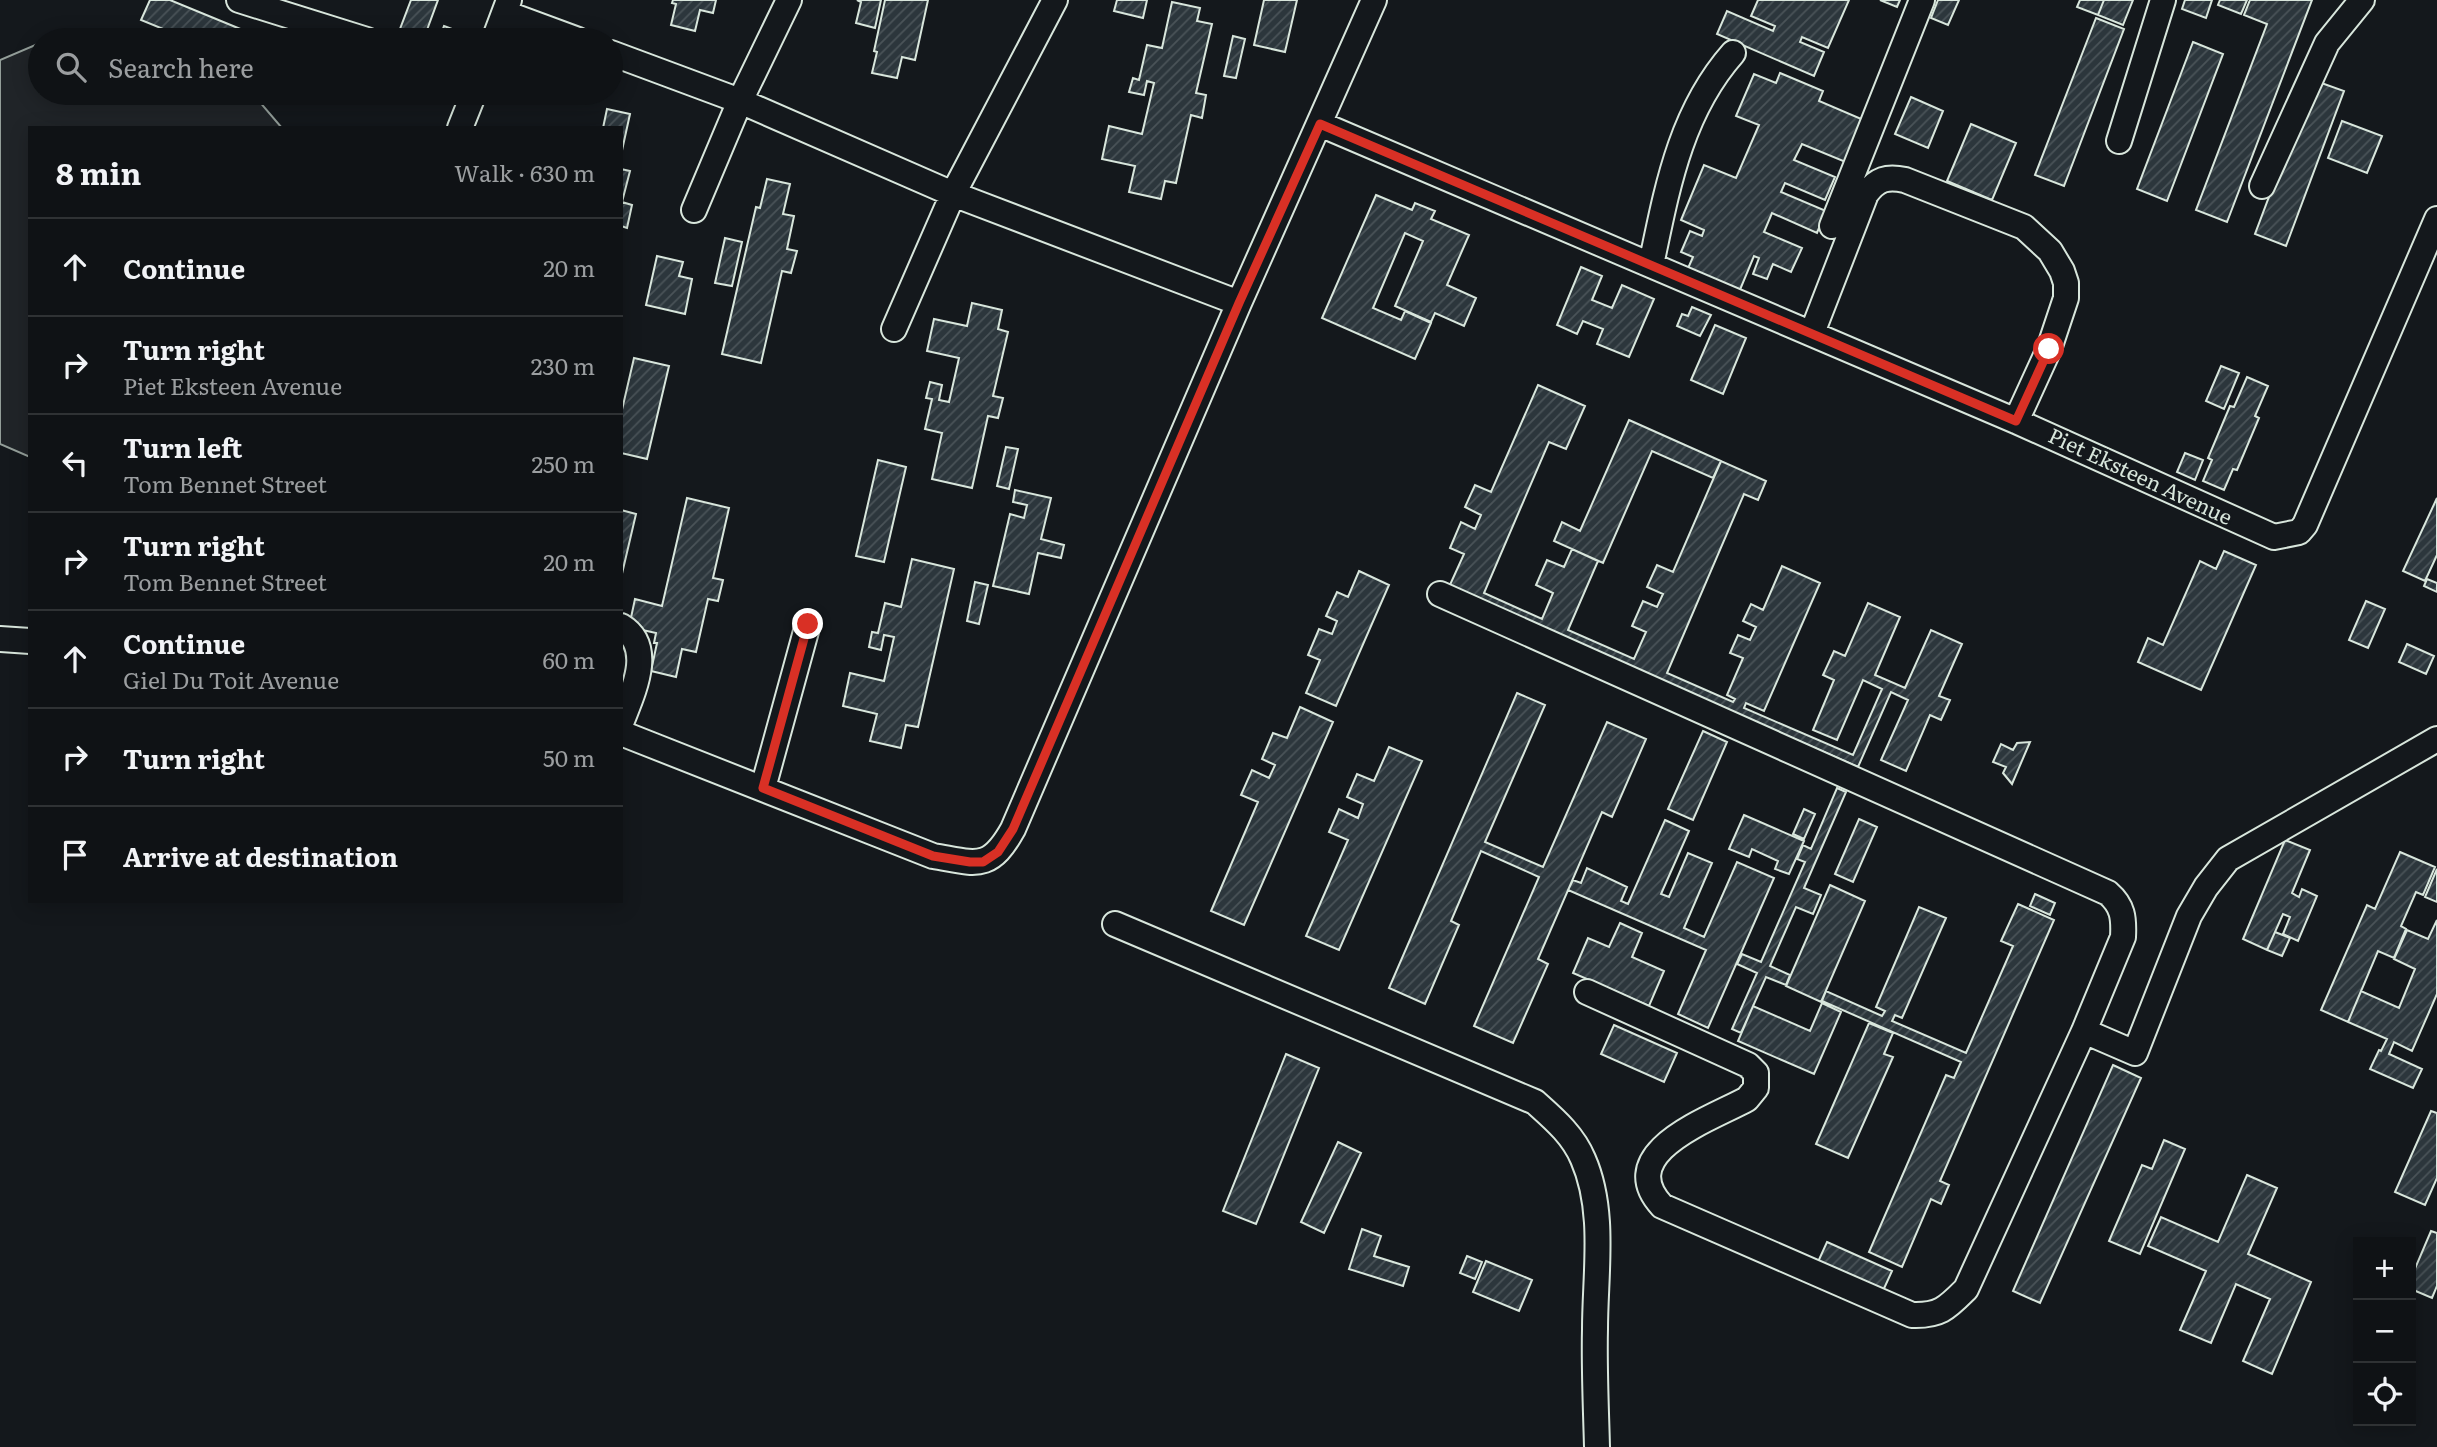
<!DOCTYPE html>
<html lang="en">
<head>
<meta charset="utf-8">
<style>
  body { margin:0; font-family:Literata,serif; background:#181b1e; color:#f1f3f6 }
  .controls { position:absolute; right:21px; bottom:21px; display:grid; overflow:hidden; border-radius:0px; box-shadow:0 4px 18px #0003 }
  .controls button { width:63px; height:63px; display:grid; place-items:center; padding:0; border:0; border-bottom:2px solid #2f3234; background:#0f1215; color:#f1f3f6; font:35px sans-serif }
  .stop { position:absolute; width:21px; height:21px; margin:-16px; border:5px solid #d93025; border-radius:50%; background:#fff }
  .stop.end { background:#d93025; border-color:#fff; box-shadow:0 2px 7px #0008 }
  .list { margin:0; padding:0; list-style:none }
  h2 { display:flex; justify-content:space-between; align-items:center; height:91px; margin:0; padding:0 28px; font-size:30px }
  h2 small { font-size:23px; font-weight:400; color:#9b9ea0 }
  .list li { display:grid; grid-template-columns:46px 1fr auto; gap:21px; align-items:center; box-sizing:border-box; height:98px; padding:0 28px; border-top:2px solid #2f3234 }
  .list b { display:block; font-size:26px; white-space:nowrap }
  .list p { margin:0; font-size:23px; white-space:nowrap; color:#9b9ea0 }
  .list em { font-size:23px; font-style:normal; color:#9b9ea0 }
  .icon { flex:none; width:38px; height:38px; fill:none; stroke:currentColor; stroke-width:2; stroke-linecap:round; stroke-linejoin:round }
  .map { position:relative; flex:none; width:2437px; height:1447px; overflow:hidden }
  .search { position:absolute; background:#0f1215; box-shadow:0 4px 18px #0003; left:28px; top:28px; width:595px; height:77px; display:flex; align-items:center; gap:18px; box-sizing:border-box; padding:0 24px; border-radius:38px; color:#9b9ea0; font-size:26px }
  .panel { position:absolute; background:#0f1215; box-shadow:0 4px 18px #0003; left:28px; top:126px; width:595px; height:777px; border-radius:0px }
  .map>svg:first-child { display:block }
  .park { fill:#202428; stroke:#939e99; stroke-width:2 }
  .building { fill:url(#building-hatch); stroke:#d8e6dc; stroke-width:2 }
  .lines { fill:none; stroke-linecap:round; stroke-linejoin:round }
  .minor-casing { stroke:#d8e6dc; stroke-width:28 }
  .minor { stroke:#14181c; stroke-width:24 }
  .route { stroke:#d93025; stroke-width:9 }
  .labels { text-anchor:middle; stroke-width:5; stroke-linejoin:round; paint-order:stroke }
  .street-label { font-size:21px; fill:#d8e6dc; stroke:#14181c }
</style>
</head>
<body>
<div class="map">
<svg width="2437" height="1447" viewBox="0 0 2437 1447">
  <defs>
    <pattern id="building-hatch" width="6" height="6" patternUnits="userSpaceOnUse" patternTransform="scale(1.75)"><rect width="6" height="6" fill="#2c363c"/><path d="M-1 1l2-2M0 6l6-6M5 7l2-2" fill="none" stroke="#4a5358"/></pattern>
  </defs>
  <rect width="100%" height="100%" fill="#14181c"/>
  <path class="park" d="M110,33L158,40H49L83,34Z
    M40,43V93H252L282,128H30V457L0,444V60Z"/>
  <path class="building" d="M150,0H170L255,35L253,40H190L141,20Z
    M411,0H438L424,38L400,29Z
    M673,0H716L713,13L700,10L695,31L671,25L676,4L672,3Z
    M857,0H881L875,28L856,23L861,2Z
    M885,0H928L915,60L902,57L897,78L872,73L877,52L874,51Z
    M1117,0H1147L1143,18L1114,11Z
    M1264,0H1297L1285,52L1254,45Z
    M1758,0H1849L1828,48L1802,37L1800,42L1824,52L1814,76L1717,34L1727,11L1773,31L1775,26L1751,16Z
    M1880,0H1900L1897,7Z
    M1938,0H1959L1948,25L1931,18Z
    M2080,0H2104L2098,15L2077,7Z
    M2104,0H2133L2123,25L2098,15Z
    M2185,0H2212L2206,18L2182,9Z
    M2220,0H2247L2241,14L2218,5Z
    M2250,0H2312L2227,222L2196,210L2267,24L2244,15Z
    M1172,2L1200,8L1197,21L1212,24L1196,93L1206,95L1202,118L1191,115L1176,183L1165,181L1161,199L1129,192L1135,166L1102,159L1109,126L1142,134L1154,83L1147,81L1144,95L1129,92L1133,78L1139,80L1147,45L1162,48Z
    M2096,18L2124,29L2064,186L2035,175Z
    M444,26L463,33L460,40H439Z
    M1233,36L1245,39L1236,78L1224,76Z
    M2193,42L2223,54L2167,201L2137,189Z
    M1780,73L1823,91L1819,101L1866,121L1848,163L1802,144L1794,160L1835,177L1825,200L1785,183L1781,192L1826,211L1817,233L1772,213L1764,232L1802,248L1791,272L1773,264L1767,279L1753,274L1759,258L1754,256L1737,297L1685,275L1693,257L1681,252L1690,231L1702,236L1704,230L1681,220L1704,165L1736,178L1759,125L1736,116L1754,74L1776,83Z
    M2313,80L2344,91L2286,246L2255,234Z
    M1911,97L1943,111L1928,148L1895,134Z
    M607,109L630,114L621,155V128H603Z
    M2342,121L2382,136L2367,173L2328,158Z
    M1971,124L2016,143L1992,200L1947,181Z
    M621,169L630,171L622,202L632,205L627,228L621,226Z
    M767,179L790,184L783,214L794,216L787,249L797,251L791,273L782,271L761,363L722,354L756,207L760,208Z
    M1376,195L1412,210L1415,203L1435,211L1431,219L1469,235L1447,285L1476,298L1464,326L1435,313L1431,322L1395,306L1423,241L1405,233L1373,308L1401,320L1405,311L1431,323L1415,359L1322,318Z
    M725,238L742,242L732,286L715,283Z
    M657,256L683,262L679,276L692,279L685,314L646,305Z
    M1581,267L1602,276L1592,300L1612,308L1622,285L1654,299L1629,357L1597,344L1603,329L1583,321L1577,334L1557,325Z
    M972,303L1002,310L998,329L1008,332L993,396L1003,398L998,418L988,416L972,488L932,479L942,433L925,429L932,399L926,398L930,382L942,385L939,400L949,402L959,358L927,351L934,319L967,326Z
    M1692,307L1711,315L1700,336L1677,326L1682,314L1688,316Z
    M1715,325L1746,338L1723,394L1691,380Z
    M634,358L669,366L647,459L621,453V414Z
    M2221,366L2239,373L2224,409L2206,401Z
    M2247,377L2268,386L2255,416L2259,418L2237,470L2233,469L2224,490L2203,481L2212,460L2208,458L2230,406L2234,407Z
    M1538,385L1585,406L1566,449L1549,442L1484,593L1542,619L1553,593L1536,585L1547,560L1564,567L1572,549L1598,561L1568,630L1634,659L1646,632L1632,626L1643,601L1657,607L1663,594L1647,587L1657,565L1673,572L1721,461L1766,481L1758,500L1744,494L1667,673L1733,702L1735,699L1727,695L1743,658L1730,653L1738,635L1750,640L1756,627L1743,621L1751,604L1763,610L1782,566L1820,583L1764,711L1746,703L1744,708L1853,755L1882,689L1863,680L1837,740L1813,730L1834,680L1823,675L1834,651L1845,656L1868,603L1900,617L1875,675L1905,688L1931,630L1962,644L1939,696L1950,700L1941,720L1930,715L1906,771L1881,760L1908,700L1891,692L1858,767L1449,587L1464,554L1450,548L1461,522L1475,529L1481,515L1465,507L1475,485L1491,492Z
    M1629,420L1721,461L1713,478L1652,451L1603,563L1554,541L1562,522L1580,531Z
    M1006,447L1018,449L1009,489L997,486Z
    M2185,453L2203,460L2195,480L2177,472Z
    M878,460L906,467L884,562L856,556Z
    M1015,490L1051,498L1041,539L1064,545L1061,558L1038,553L1029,594L993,586L1010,514L1024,518L1027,505L1013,502Z
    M687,498L729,508L713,578L723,580L718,601L708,599L696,652L682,649L676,677L651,671L657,643H654L656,633L629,627L635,599L662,606Z
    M2437,498V555L2425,581L2403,571Z
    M621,510L636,514L621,578Z
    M2224,551L2256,565L2201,690L2138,662L2148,638L2163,645L2200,561L2216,569Z
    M912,559L954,569L918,727L906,725L901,748L870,741L877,714L843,706L850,673L884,681L894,637L884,635L881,650L869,647L872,632L878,633L885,603L901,607Z
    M1359,571L1389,585L1336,706L1306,693L1320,660L1308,655L1319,629L1332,634L1337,621L1326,616L1337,592L1348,597Z
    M2427,579L2437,583V592L2424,586Z
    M975,582L988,585L979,624L967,621Z
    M2366,601L2385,609L2368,648L2349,640Z
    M2407,644L2434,656L2426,674L2399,662Z
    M1517,693L1545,705L1485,842L1543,867L1607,722L1646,739L1612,817L1602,812L1538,959L1548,964L1513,1043L1474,1026L1539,877L1481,851L1451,921L1459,925L1425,1004L1389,988Z
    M1300,707L1333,722L1244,925L1211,911L1258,802L1241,795L1252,770L1269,778L1275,765L1262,759L1273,733L1287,738Z
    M1703,731L1727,742L1693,820L1668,809Z
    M2030,742L2012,784L2003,773L2006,767L1993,762L2001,744L2013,750L2017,743Z
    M1389,747L1422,761L1339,950L1306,936L1348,840L1329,832L1339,809L1358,818L1363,804L1347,797L1357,774L1374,781Z
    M1837,788L1846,792L1804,888L1821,895L1813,914L1796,907L1770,966L1790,975L1786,985L1766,977L1741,1033L1732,1029L1757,973L1737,964L1742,954L1761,962L1805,862L1797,859L1803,845L1811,849Z
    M1804,809L1815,814L1804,839L1793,834Z
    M1744,815L1804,841L1789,874L1775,869L1778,861L1752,849L1749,857L1729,849Z
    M1859,819L1877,827L1853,882L1835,874Z
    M1665,820L1689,831L1661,894L1669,897L1688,853L1712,863L1684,928L1704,937L1737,862L1774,878L1708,1028L1678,1014L1706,950L1568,890L1573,880L1581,883L1587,868L1627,887L1621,901L1628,904Z
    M2285,840L2310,850L2292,893L2299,897L2302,889L2317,896L2298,941L2283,934L2290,917L2283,914L2267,950L2243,939Z
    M2400,852L2435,867L2423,895L2416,892L2401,926L2406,929L2394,958L2378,951L2348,1022L2321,1010L2367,905L2375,909Z
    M2437,869V902L2425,897Z
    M1830,885L1865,901L1821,1002L1786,986Z
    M2035,894L2055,903L2050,915L2030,906Z
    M2018,904L2054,920L1940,1181L1949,1185L1941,1204L1931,1199L1902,1267L1869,1252L1946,1075L1954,1078L1961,1062L1822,1001L1826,991L1882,1016L1885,1011L1876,1007L1919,907L1946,918L1902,1018L1895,1015L1892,1021L1966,1053L2013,946L2001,941Z
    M2437,920V994L2412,1051L2394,1042L2389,1054L2422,1069L2413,1088L2370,1069L2379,1050L2381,1051L2387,1039L2348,1022L2361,991L2399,1008L2415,969L2394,959L2407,930L2428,939Z
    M1620,923L1642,933L1632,957L1664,971L1649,1006L1573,973L1588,938L1609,947Z
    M2275,932L2290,938L2282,956L2267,950Z
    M1822,1003L1841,1012L1814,1074L1738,1041L1753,1006L1810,1031Z
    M1869,1023L1893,1033L1884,1054L1893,1057L1848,1158L1816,1144Z
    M1614,1025L1677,1053L1664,1082L1601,1054Z
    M1286,1054L1319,1068L1256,1224L1223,1211Z
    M2113,1065L2141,1078L2040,1303L2013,1291Z
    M2431,1111L2437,1113V1178L2425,1205L2395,1192Z
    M2164,1140L2185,1149L2140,1254L2109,1241L2142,1165L2152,1169Z
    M1338,1142L1361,1153L1324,1233L1301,1222Z
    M2247,1175L2277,1188L2248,1254L2311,1282L2272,1374L2243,1361L2270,1299L2236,1284L2211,1343L2180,1330L2206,1271L2148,1246L2161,1217L2218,1242Z
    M1362,1229L1381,1236L1374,1256L1409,1267L1403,1286L1349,1269Z
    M2431,1231L2437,1233V1286L2432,1298L2411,1289V1278Z
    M1827,1242L1892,1271L1882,1293L1817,1264Z
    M1467,1256L1482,1262L1475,1279L1460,1273Z
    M1486,1261L1532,1280L1519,1311L1473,1292Z"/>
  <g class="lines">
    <defs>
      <path id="minor" d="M239,0L367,40
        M505,13L578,40
        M494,40L509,0
        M611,53L740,101L953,194L1239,303
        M1320,124L2016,421L2274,537L2299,532L2305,525L2437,219
        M460,128L474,93
        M2119,141L2163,0
        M2262,186L2327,43L2362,0
        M694,210L740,101L789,0
        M1832,226L1922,0
        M1651,265C1667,189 1680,113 1733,53
        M894,329L953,194L1055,0
        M1812,333L1866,194C1877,179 1887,176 1905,180L2024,227L2050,251L2062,271L2066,283V298L2049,349L2016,421
        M1440,594L2108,893C2123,906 2124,918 2123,937L2084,1031L1966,1289C1947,1308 1940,1316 1912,1315L1662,1206C1612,1152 1711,1119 1747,1099L1756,1088V1073L1748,1065L1587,992
        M621,626C656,647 632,694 621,723
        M0,639L30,641
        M621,733L933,856C976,863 989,872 1013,829L1239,303L1374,0
        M763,788L808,624
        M1115,924L1535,1102C1554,1119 1573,1135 1583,1159C1606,1211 1595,1274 1595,1329C1594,1368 1596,1408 1597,1447
        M2084,1031L2135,1053L2189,916L2206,887L2228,859L2437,739"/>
    </defs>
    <use href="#minor" class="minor-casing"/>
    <use href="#minor" class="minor"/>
  </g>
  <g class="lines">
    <path class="route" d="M808,624L763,788L933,856L970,862H983L998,852L1013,829L1239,303L1320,124L2016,421L2049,349"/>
  </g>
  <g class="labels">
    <g class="street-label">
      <text transform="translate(2140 477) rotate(25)" y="7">Piet Eksteen Avenue</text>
    </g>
  </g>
</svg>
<div class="controls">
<button>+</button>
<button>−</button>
<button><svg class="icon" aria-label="locate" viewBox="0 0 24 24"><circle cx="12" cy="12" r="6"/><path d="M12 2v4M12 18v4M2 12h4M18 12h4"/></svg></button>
</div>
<div class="stop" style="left:2049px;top:349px"></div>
<div class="stop end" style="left:808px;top:624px"></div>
<div class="search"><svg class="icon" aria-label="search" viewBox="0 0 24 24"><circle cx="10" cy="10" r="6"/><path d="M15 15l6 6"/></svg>Search here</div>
<section class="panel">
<h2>8 min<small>Walk · 630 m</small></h2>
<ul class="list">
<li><svg class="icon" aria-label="ahead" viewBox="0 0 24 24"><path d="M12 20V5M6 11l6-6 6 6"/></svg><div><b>Continue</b></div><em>20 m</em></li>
<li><svg class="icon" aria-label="right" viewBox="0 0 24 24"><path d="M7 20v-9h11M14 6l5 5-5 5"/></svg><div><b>Turn right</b><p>Piet Eksteen Avenue</p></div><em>230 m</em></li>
<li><svg class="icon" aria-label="left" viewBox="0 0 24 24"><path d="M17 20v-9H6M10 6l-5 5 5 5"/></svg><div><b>Turn left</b><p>Tom Bennet Street</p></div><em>250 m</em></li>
<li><svg class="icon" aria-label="right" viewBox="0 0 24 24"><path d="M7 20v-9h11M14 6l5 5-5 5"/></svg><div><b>Turn right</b><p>Tom Bennet Street</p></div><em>20 m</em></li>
<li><svg class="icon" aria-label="ahead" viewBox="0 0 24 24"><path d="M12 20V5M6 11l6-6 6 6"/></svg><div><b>Continue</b><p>Giel Du Toit Avenue</p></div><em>60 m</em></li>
<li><svg class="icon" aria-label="right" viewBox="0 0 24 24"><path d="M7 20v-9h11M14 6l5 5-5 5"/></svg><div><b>Turn right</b></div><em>50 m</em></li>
<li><svg class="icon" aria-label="arrive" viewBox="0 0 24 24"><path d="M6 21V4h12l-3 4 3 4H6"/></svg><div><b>Arrive at destination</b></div></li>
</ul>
</section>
</div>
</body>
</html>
